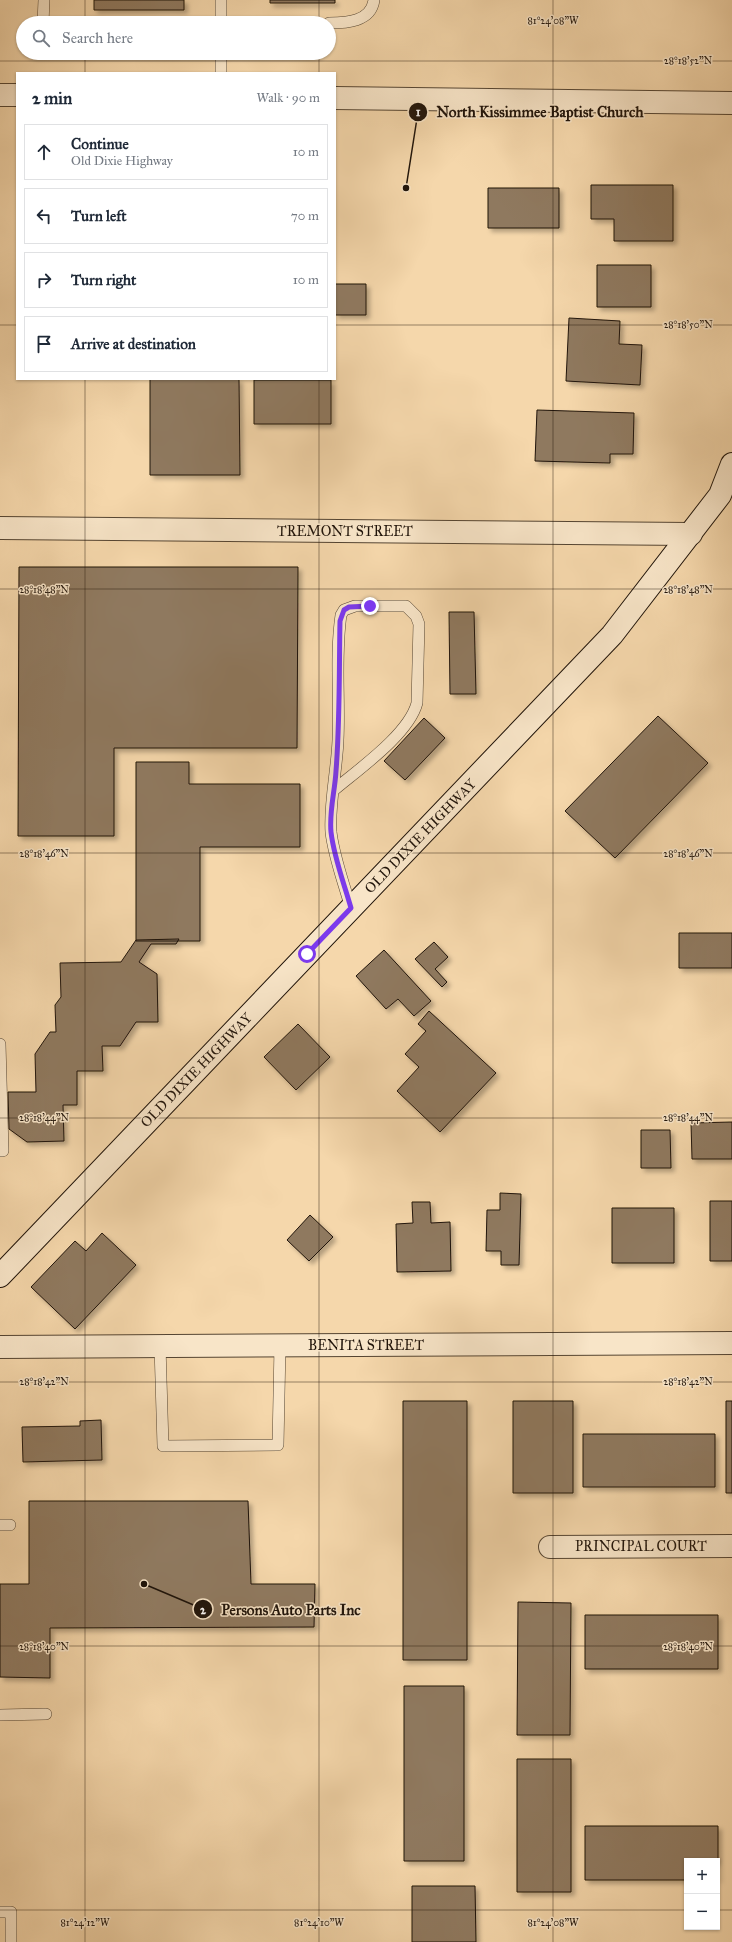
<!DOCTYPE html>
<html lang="en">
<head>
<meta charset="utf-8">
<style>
  body { margin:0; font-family:"IM FELL Great Primer",serif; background:#f6f6f7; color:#1f2937 }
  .controls { position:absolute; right:12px; bottom:12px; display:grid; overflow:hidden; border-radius:0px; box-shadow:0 1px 3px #0004 }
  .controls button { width:36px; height:36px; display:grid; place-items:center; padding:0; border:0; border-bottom:1px solid #e0e1e3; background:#fff; color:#1f2937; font:20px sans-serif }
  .stop { position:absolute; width:12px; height:12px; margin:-9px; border:3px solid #7c3aed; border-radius:50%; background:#fff }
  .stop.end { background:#7c3aed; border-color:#fff; box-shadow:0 1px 4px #0008 }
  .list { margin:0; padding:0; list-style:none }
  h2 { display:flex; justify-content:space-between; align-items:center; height:52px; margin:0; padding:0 16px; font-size:17px }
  h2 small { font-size:13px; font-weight:400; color:#747a83 }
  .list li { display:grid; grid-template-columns:26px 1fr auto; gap:12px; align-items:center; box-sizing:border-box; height:56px; margin:0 8px 8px; padding:0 8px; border:1px solid #e0e1e3; border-radius:0px }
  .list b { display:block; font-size:15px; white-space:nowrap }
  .list p { margin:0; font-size:13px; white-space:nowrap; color:#747a83 }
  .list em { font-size:13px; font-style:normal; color:#747a83 }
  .icon { flex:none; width:22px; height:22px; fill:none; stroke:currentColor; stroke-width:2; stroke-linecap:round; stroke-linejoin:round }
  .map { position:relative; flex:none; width:732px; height:1942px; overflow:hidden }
  .search { position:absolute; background:#fff; box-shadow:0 1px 3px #0004; left:16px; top:16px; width:320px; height:44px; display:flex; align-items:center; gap:10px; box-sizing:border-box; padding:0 14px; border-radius:22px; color:#747a83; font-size:15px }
  .panel { position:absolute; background:#fff; box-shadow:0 1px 3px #0004; left:16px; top:72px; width:320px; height:308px; border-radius:0px }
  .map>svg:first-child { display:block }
  .building { fill:#8f795e; stroke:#20140a; filter:url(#shadow) }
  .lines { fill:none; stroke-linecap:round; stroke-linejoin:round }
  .lane-casing { stroke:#554532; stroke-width:12 }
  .street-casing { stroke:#554532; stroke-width:24 }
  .secondary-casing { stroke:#20140a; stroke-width:24 }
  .lane { stroke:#f8e5c8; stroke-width:11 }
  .street { stroke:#f8e5c8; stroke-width:22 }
  .secondary { stroke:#f8e5c8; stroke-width:22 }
  .route { stroke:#7c3aed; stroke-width:5 }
  .ticks { fill:none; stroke:#20140a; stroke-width:1; stroke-opacity:0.45 }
  .labels { text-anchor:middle; stroke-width:3; stroke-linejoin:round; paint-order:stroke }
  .street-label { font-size:14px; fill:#20140a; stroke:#f8e5c8 }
  .ticks-label { font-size:10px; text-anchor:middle; fill:#20140a; stroke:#f8e5c8; stroke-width:3; stroke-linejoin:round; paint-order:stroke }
  .leader { fill:none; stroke:#20140a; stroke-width:1.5 }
  .callout-dot { fill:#20140a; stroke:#f8e5c8; stroke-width:1.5 }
  .mark-label { font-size:12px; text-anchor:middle; font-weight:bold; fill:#fff }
  .callout-label { font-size:15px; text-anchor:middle; font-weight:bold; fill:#20140a; stroke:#f8e5c8; stroke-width:3; stroke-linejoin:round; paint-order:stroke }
</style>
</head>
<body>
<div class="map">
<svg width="732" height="1942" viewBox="0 0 732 1942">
  <defs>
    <filter id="shadow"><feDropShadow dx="3.5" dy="3.5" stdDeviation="2" flood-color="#0004"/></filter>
  </defs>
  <rect width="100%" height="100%" fill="#f5d7ab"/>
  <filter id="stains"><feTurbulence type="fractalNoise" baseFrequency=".005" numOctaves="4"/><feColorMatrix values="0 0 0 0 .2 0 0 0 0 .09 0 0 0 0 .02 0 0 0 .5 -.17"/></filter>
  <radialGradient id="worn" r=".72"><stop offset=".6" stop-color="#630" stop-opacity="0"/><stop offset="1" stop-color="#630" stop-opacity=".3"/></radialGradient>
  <path class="building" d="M94,0H184V10H94Z
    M270,0H335V3H270Z
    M591,185H673V241H614V219H591Z
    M488,188H559V228H488Z
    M597,265H651V307H597Z
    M335,284H366V315H335Z
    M569,318L620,321L619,344L642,345L640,385L566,381Z
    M150,379H239L240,475H150Z
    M254,380H331V424H254Z
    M537,410L634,413L633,454H610V463L535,461Z
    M19,567H298L297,748H114V836H18Z
    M449,612H474L476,694H450Z
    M658,716L708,763L615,858L565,811Z
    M424,718L445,738L405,780L384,761Z
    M136,762H189V784H300V847H200V941H136Z
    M679,933H732V968H679Z
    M179,939L176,944H151L139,962L157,974L158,1022H136L120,1046H102L103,1071H77V1105H63L64,1141L27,1142L9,1129L8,1092H36L35,1054L50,1032H56L55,1005L61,997L60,963L121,962L136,940Z
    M434,942L448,957L435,969L447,982L442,987L415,959Z
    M384,950L431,1001L414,1016L398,999L386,1009L356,976Z
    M429,1011L496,1073L440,1132L397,1091L419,1067L405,1054L426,1031L418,1024Z
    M298,1024L330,1057L296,1090L264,1057Z
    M732,1122V1159H692L691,1123Z
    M641,1130H670L671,1168H641Z
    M500,1193L521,1194L519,1265H501V1251H486L487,1210H500Z
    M710,1201H732V1261H710Z
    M412,1202H430L431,1223L450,1222L451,1271L397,1272L396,1224L413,1223Z
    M612,1208H674V1263H612Z
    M310,1215L333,1237L309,1261L287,1240Z
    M102,1233L136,1265L75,1329L31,1287L75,1241L86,1251Z
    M403,1401H467V1660H403Z
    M513,1401H573V1493H513Z
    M726,1401H732V1493H726Z
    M101,1420L102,1460L23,1462L22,1427L80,1426V1421Z
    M583,1434H715V1487H583Z
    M29,1501H248L251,1584H315L314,1627L50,1628V1678L0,1677V1584H29Z
    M518,1602L571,1603L570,1735H517Z
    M585,1615H718V1669H585Z
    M404,1686H464V1861H404Z
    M517,1759H571V1892H517Z
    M585,1826H718V1880L717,1861H687V1880H585Z
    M412,1886H475L476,1942H412Z"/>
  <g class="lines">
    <defs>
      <path id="lane" d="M221,0V23
        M43,23L44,0
        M329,23C346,23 371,22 374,0
        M221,53V73
        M334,790C359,769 409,734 417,703L419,624L416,616L406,606H355L344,610L341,615C335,656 340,699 338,740C337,769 329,804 331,832C334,858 344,883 351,909
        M0,1044L3,1151H0
        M160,1346L163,1446L278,1445L280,1346
        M0,1525H10
        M0,1715L46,1714
        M0,1912H11V1942"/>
      <path id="street" d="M0,95H17
        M335,98L732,103
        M0,528L691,534
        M0,1347L732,1343
        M550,1547L732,1546"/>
      <path id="secondary" d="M0,1276L612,635L720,495L732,464"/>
    </defs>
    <use href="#lane" class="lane-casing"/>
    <use href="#street" class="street-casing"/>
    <use href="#secondary" class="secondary-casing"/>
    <use href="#lane" class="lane"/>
    <use href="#street" class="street"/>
    <use href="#secondary" class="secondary"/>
  </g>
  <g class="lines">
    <path class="route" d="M307,954L351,908C344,883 334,858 331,832C329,811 335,791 336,771C340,721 339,671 340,621L344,610L349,607L370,606"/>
  </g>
  <path class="ticks" d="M85,0V23M319,0V23M553,0V1942M85,53V73M319,53V73M0,61H732M0,325H17M335,325H732M85,379V1942M319,379V1942M0,589H732M0,853H732M0,1118H732M0,1382H732M0,1646H732M0,1910H687M717,1910H732"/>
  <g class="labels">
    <g class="street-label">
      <text x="345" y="536">TREMONT STREET</text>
      <text transform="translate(420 836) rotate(-46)" y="5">OLD DIXIE HIGHWAY</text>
      <text transform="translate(196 1070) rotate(-46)" y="5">OLD DIXIE HIGHWAY</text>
      <text x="366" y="1350">BENITA STREET</text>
      <text x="641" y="1551">PRINCIPAL COURT</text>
    </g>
  </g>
  <g class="ticks-label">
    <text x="553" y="24">81°24'08"W</text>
    <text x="688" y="64">28°18'52"N</text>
    <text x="688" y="328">28°18'50"N</text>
    <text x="44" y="593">28°18'48"N</text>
    <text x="688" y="593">28°18'48"N</text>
    <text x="44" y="857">28°18'46"N</text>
    <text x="688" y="857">28°18'46"N</text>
    <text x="44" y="1121">28°18'44"N</text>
    <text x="688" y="1121">28°18'44"N</text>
    <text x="44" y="1385">28°18'42"N</text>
    <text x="688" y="1385">28°18'42"N</text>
    <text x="44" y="1650">28°18'40"N</text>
    <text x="688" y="1650">28°18'40"N</text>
    <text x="85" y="1926">81°24'12"W</text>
    <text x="319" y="1926">81°24'10"W</text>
    <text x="553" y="1926">81°24'08"W</text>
  </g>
  <path class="leader" d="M406 188L418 112M144 1584L203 1609"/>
  <g class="callout-dot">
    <circle cx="406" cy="188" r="4"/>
    <circle cx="144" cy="1584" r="4"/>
    <circle cx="418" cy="112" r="10"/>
    <circle cx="203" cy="1609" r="10"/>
  </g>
  <g class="mark-label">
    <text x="418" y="116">1</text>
    <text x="203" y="1614">2</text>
  </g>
  <g class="callout-label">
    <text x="540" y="117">North Kissimmee Baptist Church</text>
    <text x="291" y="1615">Persons Auto Parts Inc</text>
  </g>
  <rect width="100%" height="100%" filter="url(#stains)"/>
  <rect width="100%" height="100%" fill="url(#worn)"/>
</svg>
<div class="controls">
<button>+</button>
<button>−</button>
</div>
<div class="stop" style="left:307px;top:954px"></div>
<div class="stop end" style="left:370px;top:606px"></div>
<div class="search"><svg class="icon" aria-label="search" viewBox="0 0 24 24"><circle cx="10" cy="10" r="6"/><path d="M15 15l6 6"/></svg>Search here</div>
<section class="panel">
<h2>2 min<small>Walk · 90 m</small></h2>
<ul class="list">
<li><svg class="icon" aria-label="ahead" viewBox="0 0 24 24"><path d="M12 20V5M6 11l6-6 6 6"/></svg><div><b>Continue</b><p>Old Dixie Highway</p></div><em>10 m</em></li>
<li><svg class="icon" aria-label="left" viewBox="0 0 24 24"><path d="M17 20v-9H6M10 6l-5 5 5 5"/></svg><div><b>Turn left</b></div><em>70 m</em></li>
<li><svg class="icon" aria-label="right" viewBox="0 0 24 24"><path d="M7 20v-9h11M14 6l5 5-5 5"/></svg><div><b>Turn right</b></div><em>10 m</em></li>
<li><svg class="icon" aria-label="arrive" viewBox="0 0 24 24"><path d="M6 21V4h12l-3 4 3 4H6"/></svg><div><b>Arrive at destination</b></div></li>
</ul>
</section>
</div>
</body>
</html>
